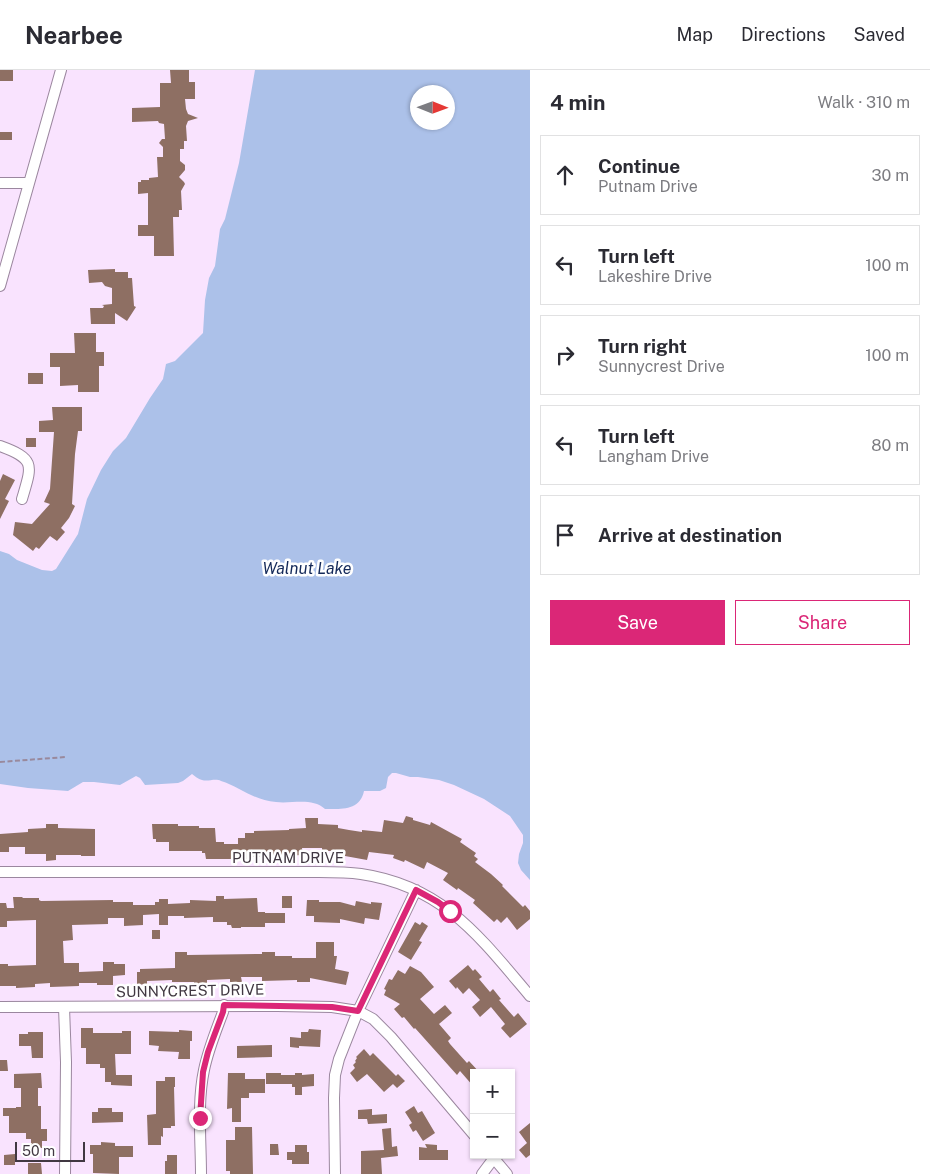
<!DOCTYPE html>
<html lang="en">
<head>
<meta charset="utf-8">
<style>
  body { margin:0; font-family:"Public Sans",sans-serif; background:#f2f2f3; color:#2b2b33 }
  .controls { position:absolute; right:15px; bottom:15px; display:grid; overflow:hidden; border-radius:0px; box-shadow:0 1px 4px #0004 }
  .controls button { width:45px; height:45px; display:grid; place-items:center; padding:0; border:0; border-bottom:1px solid #e1e1e2; background:#fff; color:#2b2b33; font:25px sans-serif }
  .compass { position:absolute; left:410px; top:15px; width:45px; height:45px; border-radius:50%; background:#fff; box-shadow:0 1px 4px #0004; rotate:91deg }
  .scale { position:absolute; left:15px; bottom:12px; width:70px; box-sizing:border-box; padding-left:5px; border:2px solid #413842; border-top:0; font-size:14px; line-height:18px; white-space:nowrap; color:#413842; -webkit-text-stroke:4px #fff; paint-order:stroke }
  .stop { position:absolute; width:15px; height:15px; margin:-11px; border:4px solid #db2777; border-radius:50%; background:#fff }
  .stop.end { background:#db2777; border-color:#fff; box-shadow:0 1px 5px #0008 }
  .list { margin:0; padding:0; list-style:none }
  h2 { display:flex; justify-content:space-between; align-items:center; height:65px; margin:0; padding:0 20px; font-size:21px }
  h2 small { font-size:16px; font-weight:400; color:#7c7c81 }
  .list li { display:grid; grid-template-columns:32px 1fr auto; gap:15px; align-items:center; box-sizing:border-box; height:80px; margin:0 10px 10px; padding:0 10px; border:1px solid #e1e1e2; border-radius:0px }
  .list b { display:block; font-size:19px; white-space:nowrap }
  .list p { margin:0; font-size:16px; white-space:nowrap; color:#7c7c81 }
  .list em { font-size:16px; font-style:normal; color:#7c7c81 }
  .actions { display:flex; gap:10px; padding:15px 20px }
  .actions a { flex:1; padding:11px 0; border:1px solid #db2777; border-radius:0px; text-align:center; font-size:18px; color:#db2777 }
  .actions .main { background:#db2777; color:#fff }
  .icon { flex:none; width:28px; height:28px; fill:none; stroke:currentColor; stroke-width:2; stroke-linecap:round; stroke-linejoin:round }
  .map { position:relative; flex:none; width:530px; height:1104px; overflow:hidden }
  header { display:flex; align-items:center; gap:30px; box-sizing:border-box; height:70px; padding:0 25px; background:#fff; border-bottom:1px solid #e1e1e2 }
  header strong { font-size:24px }
  nav { display:flex; gap:28px; margin-inline-start:auto; font-size:18px }
  main { display:flex }
  aside { flex:1; background:#fff }
  .map>svg:first-child { display:block }
  .water { fill:#acc1e9; fill-rule:evenodd }
  .building { fill:#8e6f63 }
  .lines { fill:none; stroke-linecap:round; stroke-linejoin:round }
  .minor-casing { stroke:#9b879f; stroke-width:12 }
  .path { stroke:#99899c; stroke-width:2; stroke-dasharray:5 2.5; stroke-linecap:butt }
  .minor { stroke:#fff; stroke-width:10 }
  .route { stroke:#db2777; stroke-width:6 }
  .labels { text-anchor:middle; stroke-width:5; stroke-linejoin:round; paint-order:stroke }
  .street-label { font-size:15px; fill:#413842; stroke:#fff }
  .water-label { font-size:16px; font-style:italic; fill:#142959; stroke:#fff }
</style>
</head>
<body>
<header>
<strong>Nearbee</strong>
<nav><a>Map</a><a>Directions</a><a>Saved</a></nav>
</header>
<main>
<div class="map">
<svg width="530" height="1104" viewBox="0 0 530 1104">
  <rect width="100%" height="100%" fill="#f9e3fe"/>
  <path class="water" d="M255,0H530V810L521,800L518,793L519,784L523,773V765L510,746L484,729L454,715L439,710L418,707H410L396,703H392L388,707L386,718L380,721H364C360,741 341,739 325,739C312,727 292,734 276,732C255,731 240,717 221,711C215,708 208,712 202,710C198,709 195,706 192,704L183,711L178,713L145,715L140,708L136,706L120,715L94,712H83L68,721L28,718L0,714V481L9,484L17,490L42,500L52,501L56,499L78,464L87,429L101,400L113,381L126,368L150,328L163,309L166,294L175,291L203,263L205,230L209,208L215,196L220,159L225,149L239,93ZM418,22H448V52H418Z"/>
  <path class="building" d="M0,0H13V11H0Z
    M170,0H189V12H195V29H185L186,39L188,44L198,48L188,51L186,56L187,71H184V79H180V91L185,95V100L179,107L184,112L185,114L181,121L182,140H179V147H173L174,186H154V166H138V155H148V123L138,124V112H141V110H149V108L158,107L157,87H163V77L159,73L162,69H165L164,54L159,53L158,51L132,52V38L160,37V13H171Z
    M0,62H12V70H0Z
    M115,199V202H128V208H132L134,236L136,237L127,251L115,243V254H91L90,238H103L104,236L102,235L112,234V218L105,216L102,212L89,213L88,200Z
    M74,263H96V282H104V296H99V322H78V315L60,316V297H50V283H75Z
    M28,303H43V314H28Z
    M52,337H82V361H78L75,384L72,434L75,436L69,448L61,458L65,462L57,471L50,466L39,479L36,477L33,481L13,465L15,452L32,454L50,434L44,432L50,419L54,362H39V351L53,350Z
    M26,368H36V377H26Z
    M3,404L15,410L5,429L9,431L0,449V411Z
    M406,746L413,748V750L430,755L431,752L462,769L460,772L476,783L474,786L478,789L475,792L491,804L503,815L502,816L523,837L525,835L530,841V849L517,860L507,847L501,853L497,849L494,852L473,833L475,830L458,818L457,820L443,810L448,803L427,792L424,799L405,790L404,792L393,788L394,785L369,782L367,790L345,786V783H342V781H322V778H302L303,785L251,787V789H206L205,783H202V781H169V772H156V769H153L152,754H178V756H199V758H215L216,772H224V774H238V768H245V763H254V761L289,760V759L306,758L305,748H318V754L338,755V758L349,760L362,762V760L382,762L384,750L403,753Z
    M46,754H58V758L95,759V786H81V785H56V790L46,791V784H25V777H9V782H0V764L28,762V759L46,758Z
    M216,826H224V829L257,828L258,842H265V843H285V853H265V857H241V858H232L231,855H227V852H213V847L184,848V846H168V855H159V844L143,845V855L124,856V848H108V854L72,855L73,870L63,871L64,893H79V902L103,901V892H114V894H125V905L113,906V915H97V913H79V916L50,917V913L35,914V917L16,918V916H0V894H8V896L36,895V850L7,851V857H0V833H6L7,838H14L13,827H22L23,828H39V830L41,831L113,830V832H133V835H155V832H159V829H168V834L190,833V830L216,831Z
    M282,826H292V838H282Z
    M307,830H319V832H340L355,836L356,831L371,834V832L382,833L379,850L365,848L364,854L340,849V853L314,852V846H306Z
    M415,852L420,855L422,852L428,856L419,871L422,872L411,890L398,882Z
    M152,860H160V869H152Z
    M316,872H334V886H337L335,899L349,902L346,915L310,908V912H297V910L262,911V907H241L242,912H230V909L207,910V914H194V912H172V910L147,911V914L137,915V902H140V899L175,898V882H187V885L262,884V882H275V886H292V888H316Z
    M468,895L473,901L475,899L482,907L479,909L490,922L493,919L501,929L499,930L514,947L518,943L527,954L510,968L501,958L505,954L491,937L480,947L472,937L480,930L469,918L463,924L457,917L456,919L449,911Z
    M410,896L421,902L434,917L420,929L434,944L445,935L452,943L439,954L451,968L448,971L450,974L467,993L469,991L480,1003H474V1017L460,1001L457,1005L415,958L414,959L404,947L402,948L394,939L400,934L384,925L386,920L384,919L389,909L392,910L398,900L405,904Z
    M81,958H93V963H122V961H131V984H115L116,1005H132V1016L111,1015V1012H105V998H100V994H86V978H81Z
    M309,959L321,960L320,977L299,976V978L290,977V967L301,968V962H308Z
    M179,960L192,961V971H190V989H178L179,982L158,981L159,976L149,975V961L179,962Z
    M28,962H43V988H32L31,976H19V964H28Z
    M272,975V987L237,988V976Z
    M364,979L370,986L373,983L396,1006L398,1004L405,1011L397,1018L393,1014L384,1022L367,1004L357,1012L350,1003L355,998L353,995L356,992L355,991L357,988L356,987Z
    M0,990H7L8,1001H0Z
    M41,1003L42,1018H38V1036H41V1059H47V1071H42V1078H31V1069H26V1063H9V1046H3V1038H16V1037H21V1018H14V1004Z
    M228,1003H245V1009H265V1023H249V1028H241V1052H232V1038L227,1039Z
    M266,1003H281V1005H295V1003H302V1005L314,1004V1016L302,1017V1025H295V1017H292V1014H266Z
    M165,1007H175V1017H174L175,1056H171V1058H163V1067L161,1066V1075H148L147,1045L156,1044V1011H165Z
    M414,1036L418,1043L422,1041L435,1063L423,1071L416,1060L413,1062L409,1055L412,1053L405,1042Z
    M98,1038H112V1042H123V1052L92,1053V1042H98Z
    M372,1039V1045L387,1044V1053L368,1054L367,1049H358V1040Z
    M530,1053V1085L526,1088L519,1080L527,1073L519,1062Z
    M235,1057H252L253,1104H230V1101H226V1070H235Z
    M391,1058L392,1077L397,1076L398,1086L381,1088L382,1104H361V1081L384,1080L382,1059Z
    M101,1072L115,1073V1076H133V1087H119V1104L93,1103V1084H90V1075H101Z
    M270,1074H278L279,1085H270Z
    M425,1074L437,1075V1080H448V1090H419V1077L427,1078Z
    M295,1075H307V1082H309V1094H292V1090H287V1082H295Z
    M15,1084V1095H4V1085Z
    M167,1085H177V1104H165V1091H167Z
    M28,1093H41L42,1104H28Z"/>
  <g class="lines">
    <defs>
      <path id="minor" d="M0,113H29
        M0,216L61,0
        M0,376C36,389 32,395 22,429
        M0,802H319C333,802 347,802 361,804C443,816 480,867 530,926
        M0,937L277,936L332,937L358,941L373,949L391,967L474,1065
        M64,937L66,992L65,1104
        M491,1085L507,1104
        M201,1104C201,1071 197,1033 204,1000C208,980 216,961 223,942L224,935
        M335,1104L334,1028L335,1005L339,989L358,941L416,820
        M482,1104L494,1088"/>
    </defs>
    <use href="#minor" class="minor-casing"/>
    <path class="path" d="M0,692L66,687"/>
    <use href="#minor" class="minor"/>
  </g>
  <g class="lines">
    <path class="route" d="M200,1048L203,1002L208,982L223,942L224,935L332,937L358,941L416,820L438,832L450,841"/>
  </g>
  <g class="labels">
    <g class="street-label">
      <text x="288" y="793">PUTNAM DRIVE</text>
      <text transform="translate(190 921) rotate(-1)" y="5">SUNNYCREST DRIVE</text>
    </g>
    <g class="water-label">
      <text x="307" y="504">Walnut Lake</text>
    </g>
  </g>
</svg>
<div class="controls">
<button>+</button>
<button>−</button>
</div>
<svg class="compass" viewBox="-18 -18 36 36"><path d="M0-13l5 13h-10z" fill="#e53935"/><path d="M0 13l5-13h-10z" fill="#7c7c81"/></svg>
<div class="scale">50 m</div>
<div class="stop" style="left:450px;top:841px"></div>
<div class="stop end" style="left:200px;top:1048px"></div>
</div>
<aside>
<h2>4 min<small>Walk · 310 m</small></h2>
<ul class="list">
<li><svg class="icon" aria-label="ahead" viewBox="0 0 24 24"><path d="M12 20V5M6 11l6-6 6 6"/></svg><div><b>Continue</b><p>Putnam Drive</p></div><em>30 m</em></li>
<li><svg class="icon" aria-label="left" viewBox="0 0 24 24"><path d="M17 20v-9H6M10 6l-5 5 5 5"/></svg><div><b>Turn left</b><p>Lakeshire Drive</p></div><em>100 m</em></li>
<li><svg class="icon" aria-label="right" viewBox="0 0 24 24"><path d="M7 20v-9h11M14 6l5 5-5 5"/></svg><div><b>Turn right</b><p>Sunnycrest Drive</p></div><em>100 m</em></li>
<li><svg class="icon" aria-label="left" viewBox="0 0 24 24"><path d="M17 20v-9H6M10 6l-5 5 5 5"/></svg><div><b>Turn left</b><p>Langham Drive</p></div><em>80 m</em></li>
<li><svg class="icon" aria-label="arrive" viewBox="0 0 24 24"><path d="M6 21V4h12l-3 4 3 4H6"/></svg><div><b>Arrive at destination</b></div></li>
</ul>
<div class="actions"><a class="main">Save</a><a>Share</a></div>
</aside>
</main>
</body>
</html>
